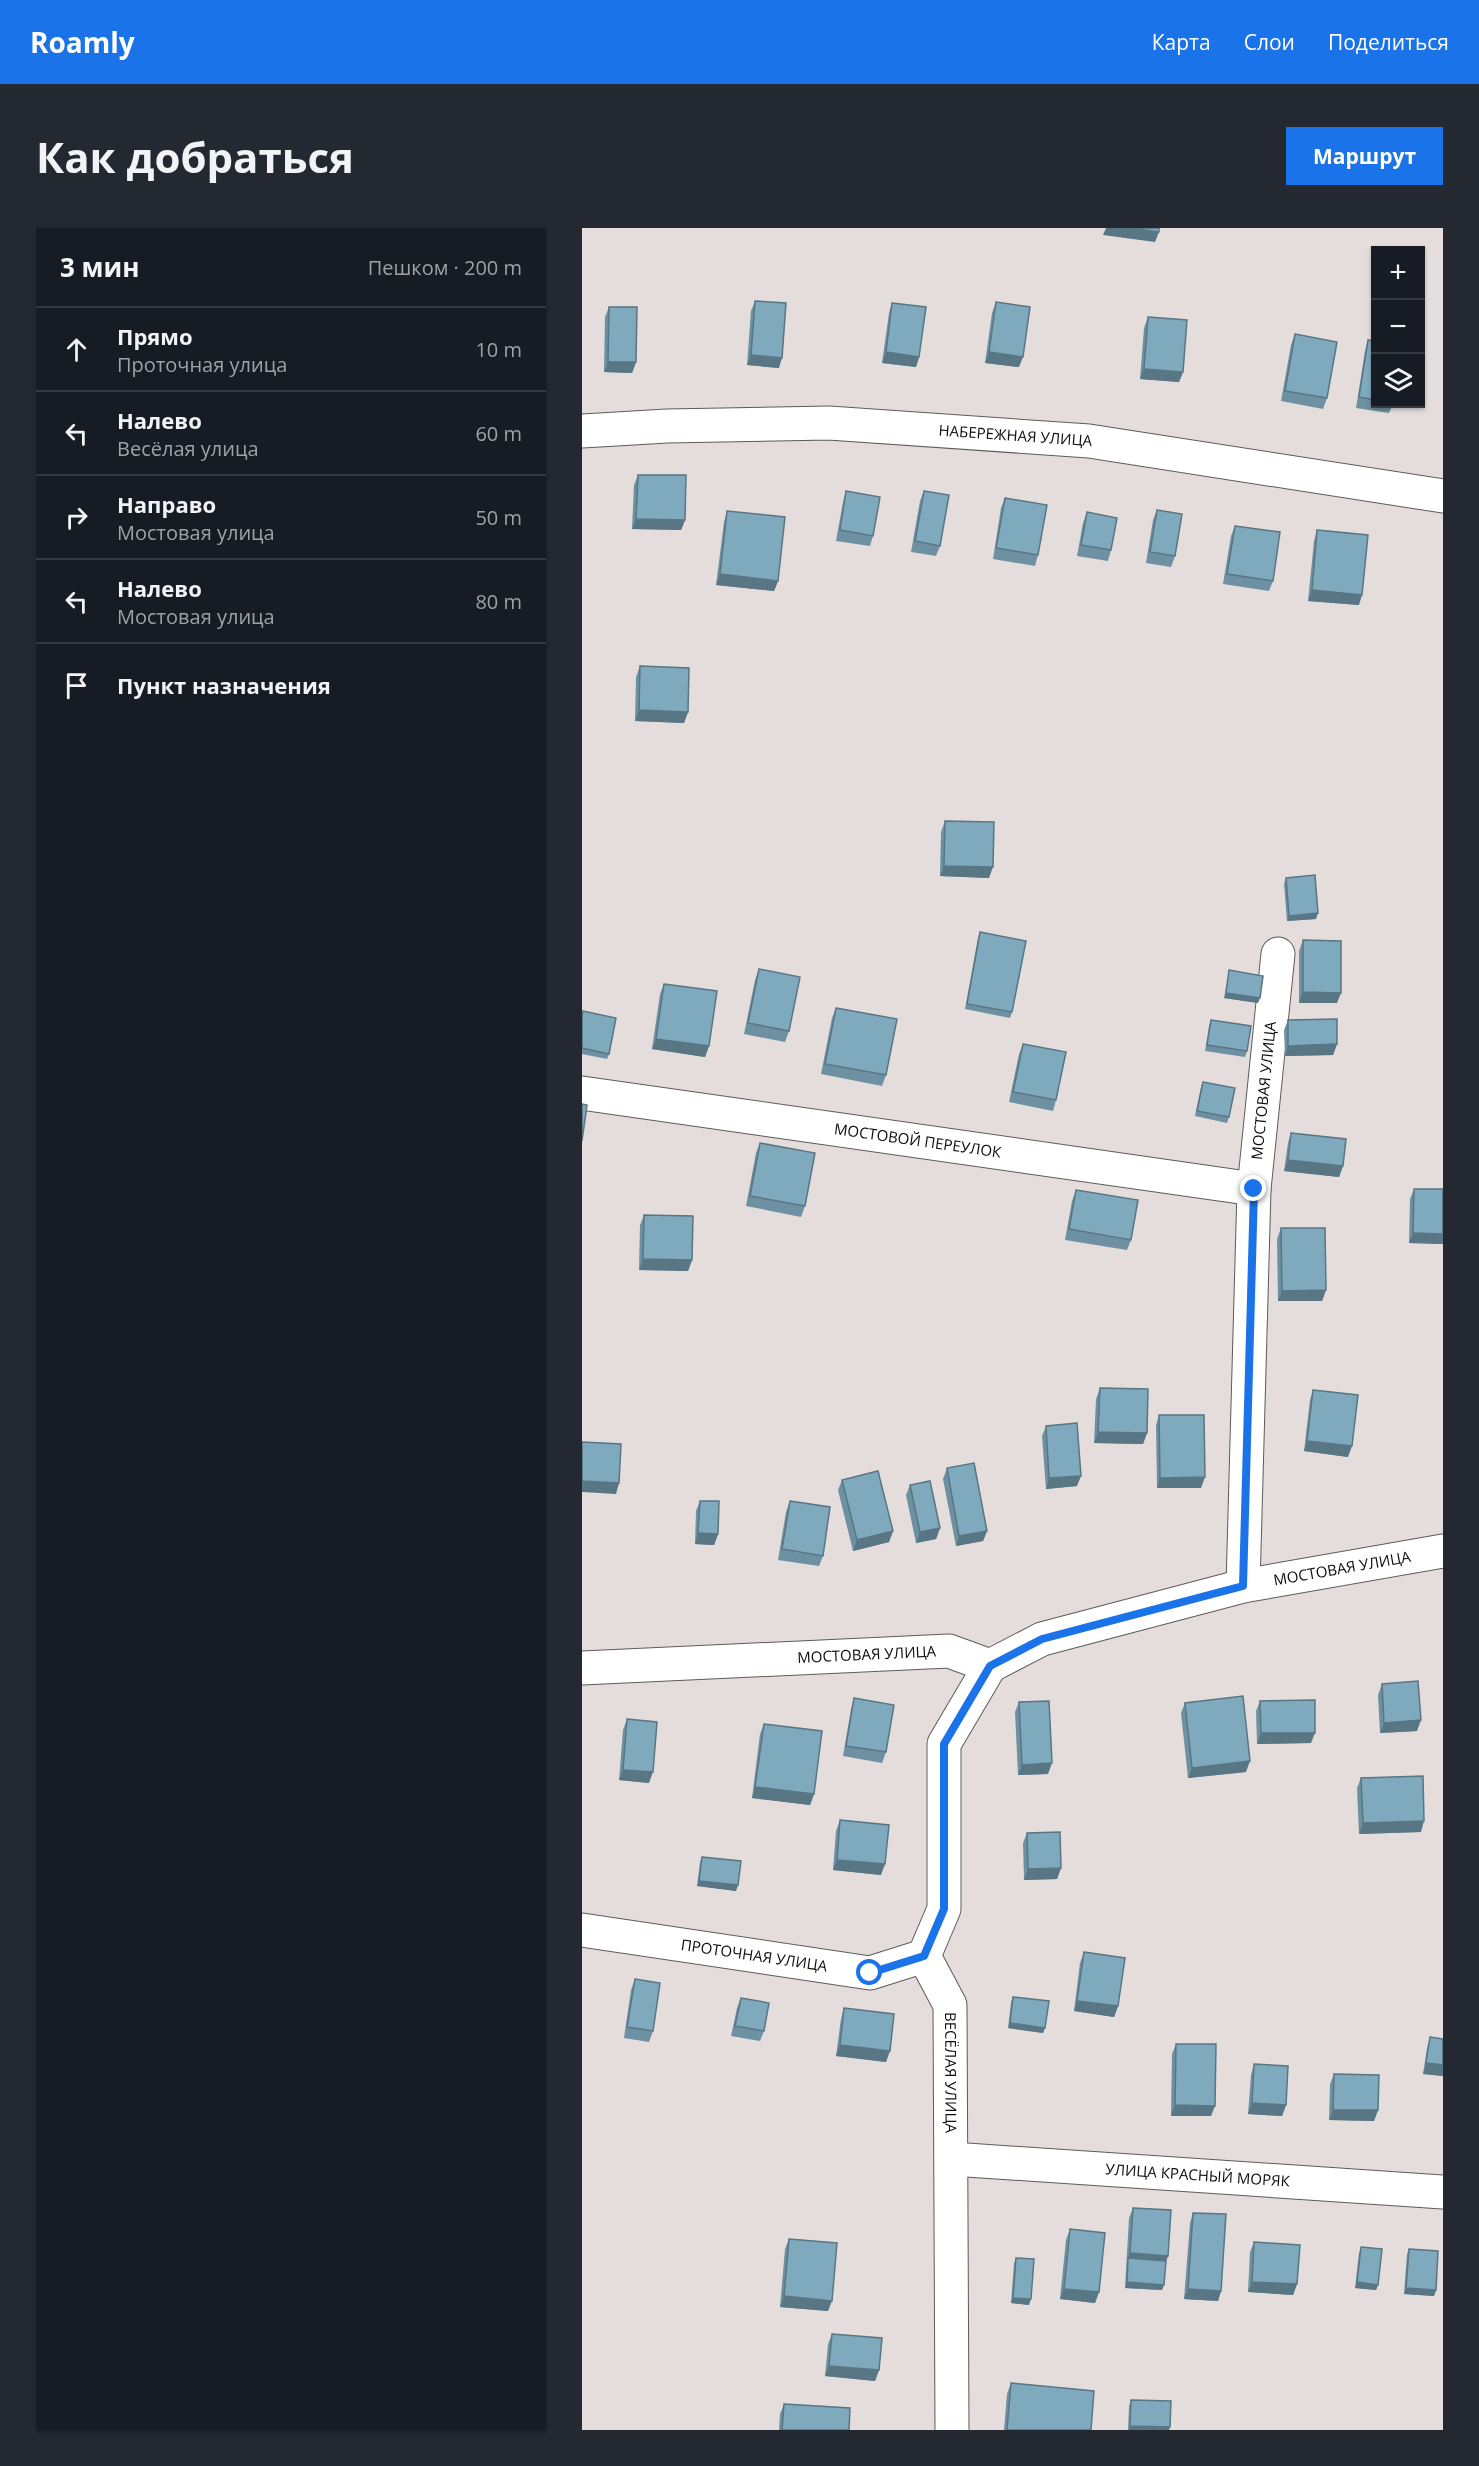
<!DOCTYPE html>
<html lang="ru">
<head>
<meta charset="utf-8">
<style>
  body { margin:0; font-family:"Open Sans",sans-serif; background:#242831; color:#f1f3f6 }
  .controls { position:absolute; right:18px; top:18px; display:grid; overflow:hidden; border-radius:0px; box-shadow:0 2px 4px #0004 }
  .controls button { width:54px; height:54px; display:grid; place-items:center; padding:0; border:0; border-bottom:2px solid #363941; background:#171b24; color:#f1f3f6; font:30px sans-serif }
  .stop { position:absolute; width:18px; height:18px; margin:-14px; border:4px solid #1a73e8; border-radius:50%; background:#fff }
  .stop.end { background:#1a73e8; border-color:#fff; box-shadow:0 2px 6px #0008 }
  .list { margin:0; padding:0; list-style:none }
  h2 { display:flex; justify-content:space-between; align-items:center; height:78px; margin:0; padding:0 24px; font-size:26px }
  h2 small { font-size:20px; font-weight:400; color:#9ea1a6 }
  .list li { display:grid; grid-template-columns:39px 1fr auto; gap:18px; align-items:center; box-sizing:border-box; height:84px; padding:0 24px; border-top:2px solid #363941 }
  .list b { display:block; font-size:22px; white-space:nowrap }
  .list p { margin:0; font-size:20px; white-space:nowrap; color:#9ea1a6 }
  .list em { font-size:20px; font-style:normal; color:#9ea1a6 }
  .icon { flex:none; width:33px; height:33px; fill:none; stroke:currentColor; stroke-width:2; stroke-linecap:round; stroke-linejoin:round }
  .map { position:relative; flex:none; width:861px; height:2202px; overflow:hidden; border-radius:0px }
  header { display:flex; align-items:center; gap:36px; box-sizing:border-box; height:84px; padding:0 30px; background:#1a73e8; color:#fff }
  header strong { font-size:28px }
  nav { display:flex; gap:33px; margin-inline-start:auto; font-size:21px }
  .intro { display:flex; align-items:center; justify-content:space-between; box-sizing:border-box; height:144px; padding:0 36px }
  h1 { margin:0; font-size:42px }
  .button { padding:15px 27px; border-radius:0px; background:#1a73e8; color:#fff; font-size:21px; font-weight:700 }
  main { display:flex; gap:36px; padding:0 36px }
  aside { flex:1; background:#171b24; border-radius:0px; box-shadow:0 2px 4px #0004 }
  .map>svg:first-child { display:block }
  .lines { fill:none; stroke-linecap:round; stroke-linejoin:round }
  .minor-casing { stroke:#5f5a58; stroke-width:35 }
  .minor { stroke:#fff; stroke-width:33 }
  .wall { fill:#6d91a3 }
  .shaded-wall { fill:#597684 }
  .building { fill:#7fa9bd; stroke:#597684; stroke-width:1.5 }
  .route { stroke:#1a73e8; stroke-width:8 }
  .labels { text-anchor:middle; stroke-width:6; stroke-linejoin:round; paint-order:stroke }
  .street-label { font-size:15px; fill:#0f0c0c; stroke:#fff }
</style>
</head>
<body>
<header>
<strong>Roamly</strong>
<nav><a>Карта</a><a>Слои</a><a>Поделиться</a></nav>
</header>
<div class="intro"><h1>Как добраться</h1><a class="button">Маршрут</a></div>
<main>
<aside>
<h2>3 мин<small>Пешком · 200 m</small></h2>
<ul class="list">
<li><svg class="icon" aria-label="ahead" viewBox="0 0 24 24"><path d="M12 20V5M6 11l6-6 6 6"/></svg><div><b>Прямо</b><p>Проточная улица</p></div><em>10 m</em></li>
<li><svg class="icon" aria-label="left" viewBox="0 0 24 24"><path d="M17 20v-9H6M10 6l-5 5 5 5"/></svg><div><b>Налево</b><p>Весёлая улица</p></div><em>60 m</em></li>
<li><svg class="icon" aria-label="right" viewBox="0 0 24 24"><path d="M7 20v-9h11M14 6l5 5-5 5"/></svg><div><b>Направо</b><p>Мостовая улица</p></div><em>50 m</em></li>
<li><svg class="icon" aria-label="left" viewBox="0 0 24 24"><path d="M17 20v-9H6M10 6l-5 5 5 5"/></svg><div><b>Налево</b><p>Мостовая улица</p></div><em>80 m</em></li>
<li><svg class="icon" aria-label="arrive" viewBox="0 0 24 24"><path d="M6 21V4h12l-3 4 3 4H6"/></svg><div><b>Пункт назначения</b></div></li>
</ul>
</aside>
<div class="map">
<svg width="861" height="2202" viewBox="0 0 861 2202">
  <rect width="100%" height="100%" fill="#e4dddb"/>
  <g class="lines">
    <defs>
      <g id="minor">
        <path id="s1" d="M0,203L85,198L247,195L507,213L861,268"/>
        <path id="s2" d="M0,865L672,961"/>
        <path id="s3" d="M661,1358L672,961L696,726"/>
        <path id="s4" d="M0,1440L367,1423L408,1438L460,1411L661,1358L861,1323"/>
        <path id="s5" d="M0,1702L288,1745L342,1728"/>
        <path id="s6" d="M342,1728L368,1777L370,2202"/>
        <path d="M342,1728L362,1681V1516L408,1438"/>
        <path id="s7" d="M370,1931L861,1964"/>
      </g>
    </defs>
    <use href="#minor" class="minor-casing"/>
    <use href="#minor" class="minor"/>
  </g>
  <path class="wall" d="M173,73L197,140L165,137L169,83Z
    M414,74L437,139L403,135L410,85Z
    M310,75L337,129L334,139L300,135L307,85Z
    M27,79L54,134L50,145L22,144L23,89Z
    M566,89L601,144L597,154L558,151L562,100Z
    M713,106L745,170L741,181L699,173L709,117Z
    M786,112L794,113V176H811L807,185L774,180L783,123Z
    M56,247L103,292L99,302L50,301L52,257Z
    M264,263L291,308L288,318L254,313L261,274Z
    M342,263L358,318L354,328L329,324L338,273Z
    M423,270L456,327L453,338L411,331L419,280Z
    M575,282L593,328L589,339L564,335L571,292Z
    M145,283L196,353L192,363L134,357L142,294Z
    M505,284L529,322L526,333L495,328L501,295Z
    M653,298L691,353L687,363L641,356L649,308Z
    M735,302L777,377L726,373L732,313Z
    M58,438L106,484L102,495L53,493L54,449Z
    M363,593L407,650L358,648L359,604Z
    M704,650L734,691L705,693L702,656Z
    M398,704L430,784L428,790L383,781L396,710Z
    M721,712L755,775H717V723Z
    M177,741L207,803L203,814L162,806L173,752Z
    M647,742L676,775L642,770L646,748Z
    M82,756L127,818L123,829L70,821L78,766Z
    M254,780L304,847L300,858L239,846L250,790Z
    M1,783L27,826L25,831L0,826V786Z
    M629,792L665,823L663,829L623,823L627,798Z
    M706,792L755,816L751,827L703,828L702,802Z
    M441,816L474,872L471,883L427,874L437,826Z
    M621,854L647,889L645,895L613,888L619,859Z
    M709,905L761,938L757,949L702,943L706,915Z
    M178,915L223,978L219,989L164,978L174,925Z
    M832,961H861V1016L827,1015L828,971Z
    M494,962L549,1012L545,1022L483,1012L490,973Z
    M62,987L110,1032L106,1043L57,1042L58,997Z
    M699,1000L744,1062L740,1073H696L695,1011Z
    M518,1160L565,1205L561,1216L512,1215L514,1171Z
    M731,1162L766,1229L722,1223L728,1172Z
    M577,1187L619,1260H575L574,1197Z
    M464,1198L495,1258L464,1261L460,1208Z
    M365,1240L405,1303L401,1313L374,1318L361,1251Z
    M260,1252L311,1303L307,1314L271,1323L256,1262Z
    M328,1257L358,1300L354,1311L334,1315L324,1267Z
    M118,1273L136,1306L132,1317L113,1316L114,1283Z
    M208,1273L241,1328L237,1338L196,1332L204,1284Z
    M800,1456L835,1503L798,1505L796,1467Z
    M272,1470L304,1524L300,1535L261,1528L269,1481Z
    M678,1473L729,1515L675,1516L674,1483Z
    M437,1474L466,1546L436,1547L433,1484Z
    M603,1475L664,1544L606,1550L599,1485Z
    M45,1491L67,1555L37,1552L41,1502Z
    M182,1496L232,1566L228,1577L170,1570L178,1506Z
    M779,1550L839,1604L777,1606L775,1560Z
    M258,1592L299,1647L251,1642L254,1603Z
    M445,1605L479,1640L475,1651L442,1652L441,1615Z
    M120,1629L154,1663L115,1658L118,1634Z
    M502,1724L536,1778L532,1789L492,1783L498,1735Z
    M53,1751L71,1803L67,1814L42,1810L49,1762Z
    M431,1769L463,1800L461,1805L426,1800L429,1774Z
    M159,1770L182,1803L178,1813L149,1808L155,1780Z
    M262,1780L304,1834L254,1828L259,1791Z
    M848,1809L861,1811V1848L841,1846L845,1820Z
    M594,1816L629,1888H589L590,1826Z
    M672,1836L704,1877L700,1888L666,1886L669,1847Z
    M752,1846L796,1882L792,1893L747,1892L748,1856Z
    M551,1980L586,2028L584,2033L580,2062L543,2060L547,1990Z
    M611,1985L639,2063L636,2073L602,2071L608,1995Z
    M488,2001L517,2064L513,2075L478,2071L484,2012Z
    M207,2011L246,2083L198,2079L203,2021Z
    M672,2014L715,2056L711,2067L666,2064L668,2024Z
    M779,2019L796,2057L794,2062L773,2060L777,2025Z
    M827,2021L854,2062L852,2068L822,2066L825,2026Z
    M434,2030L447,2077L429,2075L432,2035Z
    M250,2106L297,2142L293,2153L243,2148L246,2116Z
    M429,2155L509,2202H422L425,2166Z
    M549,2172L587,2202H546L547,2178Z
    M202,2176L267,2202H197L198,2186Z"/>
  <path class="shaded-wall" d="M524,0H549L577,4L573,14L521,7Z
    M304,124L337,129L334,139L300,135Z
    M407,124L441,129L437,139L403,135Z
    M169,127L200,130L197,140L165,137Z
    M26,134H54L50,145L22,144Z
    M562,141L601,144L597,154L558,151Z
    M54,291L103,292L99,302L50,301Z
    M138,346L196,353L192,363L134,357Z
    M730,362L780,367L777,377L726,373Z
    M57,482L106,484L102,495L53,493Z
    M362,638L411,639L407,650L358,648Z
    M736,685L734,691L705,693L707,688Z
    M721,764L759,765L755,775H717Z
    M644,765L678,770L676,775L642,770Z
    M74,811L127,818L123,829L70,821Z
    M755,816L751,827L703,828L706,818Z
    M706,932L761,938L757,949L702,943Z
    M831,1005L861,1006V1016L827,1015Z
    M61,1031L110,1032L106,1043L57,1042Z
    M744,1062L740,1073H696L700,1063Z
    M516,1204L565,1205L561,1216L512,1215Z
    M725,1213L770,1218L766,1229L722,1223Z
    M499,1248L495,1258L464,1261L467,1250Z
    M623,1249L619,1260H575L578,1250Z
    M0,1253L37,1255L34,1266L0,1264Z
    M358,1300L354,1311L334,1315L338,1304Z
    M311,1303L307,1314L271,1323L275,1312Z
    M405,1303L401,1313L374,1318L377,1308Z
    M116,1305L136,1306L132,1317L113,1316Z
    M839,1492L835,1503L798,1505L802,1495Z
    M679,1505H733L729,1515L675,1516Z
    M668,1533L664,1544L606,1550L610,1540Z
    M470,1535L466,1546L436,1547L440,1537Z
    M41,1542L71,1544L67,1555L37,1552Z
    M173,1559L232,1566L228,1577L170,1570Z
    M842,1593L839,1604L777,1606L781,1595Z
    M255,1632L303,1636L299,1647L251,1642Z
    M479,1640L475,1651L442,1652L446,1641Z
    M117,1653L156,1657L154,1663L115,1658Z
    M495,1773L536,1778L532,1789L492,1783Z
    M428,1795L463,1800L461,1805L426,1800Z
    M258,1817L308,1823L304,1834L254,1828Z
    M844,1835L861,1837V1848L841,1846Z
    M670,1875L704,1877L700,1888L666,1886Z
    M593,1877L633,1878L629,1888H589Z
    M751,1882H796L792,1893L747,1892Z
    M548,2025L586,2028L582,2039L546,2030Z
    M545,2054L582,2057L580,2062L543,2060Z
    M670,2054L715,2056L711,2067L666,2064Z
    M775,2054L796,2057L794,2062L773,2060Z
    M824,2060L854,2062L852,2068L822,2066Z
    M482,2061L517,2064L513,2075L478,2071Z
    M606,2061L639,2063L636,2073L602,2071Z
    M202,2068L250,2073L246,2083L198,2079Z
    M431,2070L449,2071L447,2077L429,2075Z
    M247,2138L297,2142L293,2153L243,2148Z
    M548,2198L588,2199L587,2202H547Z"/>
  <path class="building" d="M549,0H577V4Z
    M173,73L204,75L200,130L169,127Z
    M414,74L448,79L441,129L407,124Z
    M310,75L344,79L337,129L304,124Z
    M27,79H55L54,134H26Z
    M566,89L605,92L601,144L562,141Z
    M713,106L755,114L745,170L703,163Z
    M786,112L794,113V172L777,169Z
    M56,247H104L103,292L54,291Z
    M264,263L298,269L291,308L258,302Z
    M342,263L367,267L358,318L333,313Z
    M423,270L465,277L456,327L414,320Z
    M575,282L600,286L593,328L568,324Z
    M145,283L203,289L196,353L138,346Z
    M505,284L535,290L529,322L499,317Z
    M653,298L698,304L691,353L645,346Z
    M735,302L786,307L780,367L730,362Z
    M58,438L107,440L106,484L57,482Z
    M363,593L412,594L411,639L362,638Z
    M733,647L736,685L707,688L704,650Z
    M398,704L444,713L430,784L385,776Z
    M721,712L759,713V765L721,764Z
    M177,741L218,749L207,803L166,795Z
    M647,742L681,748L678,770L644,765Z
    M82,756L135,763L127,818L74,811Z
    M254,780L315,791L304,847L243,836Z
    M1,783L34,790L27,826L0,820V789Z
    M755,791V816L706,818V792Z
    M629,792L669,798L665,823L625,817Z
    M441,816L484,824L474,872L431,864Z
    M621,854L653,860L647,889L615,883Z
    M0,876L5,877L0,913Z
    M709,905L764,911L761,938L706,932Z
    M178,915L233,925L223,978L168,968Z
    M832,961H861V1006L831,1005Z
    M494,962L556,972L549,1012L487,1001Z
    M62,987L111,988L110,1032L61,1031Z
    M699,1000H743L744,1062L700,1063Z
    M518,1160L566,1161L565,1205L516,1204Z
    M731,1162L776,1167L770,1218L725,1213Z
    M577,1187H622L623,1249L578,1250Z
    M495,1195L499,1248L467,1250L464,1198Z
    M0,1214L39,1216L37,1255L0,1253Z
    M392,1235L405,1303L377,1308L365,1240Z
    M296,1243L311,1303L275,1312L260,1252Z
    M348,1253L358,1300L338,1304L328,1257Z
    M118,1273H137L136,1306L116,1305Z
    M208,1273L248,1279L241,1328L200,1321Z
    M836,1453L839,1492L802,1495L800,1456Z
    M661,1468L668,1533L610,1540L603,1475Z
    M272,1470L312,1477L304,1524L264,1518Z
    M733,1472V1505H679L678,1473Z
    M467,1473L470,1535L440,1537L437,1474Z
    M45,1491L75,1494L71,1544L41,1542Z
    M182,1496L240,1503L232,1566L173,1559Z
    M841,1548L842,1593L781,1595L779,1550Z
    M258,1592L307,1597L303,1636L255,1632Z
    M478,1604L479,1640L446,1641L445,1605Z
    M120,1629L159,1633L156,1657L117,1653Z
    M502,1724L543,1730L536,1778L495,1773Z
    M53,1751L78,1755L71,1803L45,1799Z
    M431,1769L467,1773L463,1800L428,1795Z
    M159,1770L187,1775L182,1803L153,1798Z
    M262,1780L312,1786L308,1823L258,1817Z
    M848,1809L861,1811V1837L844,1835Z
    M594,1816H634L633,1878L593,1877Z
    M672,1836L706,1838L704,1877L670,1875Z
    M752,1846L797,1847L796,1882H751Z
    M551,1980L589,1982L586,2028L548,2025Z
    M611,1985L644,1986L639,2063L606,2061Z
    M488,2001L523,2005L517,2064L482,2061Z
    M207,2011L255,2015L250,2073L202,2068Z
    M672,2014L718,2017L715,2056L670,2054Z
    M779,2019L800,2021L796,2057L775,2054Z
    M827,2021L856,2023L854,2062L824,2060Z
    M434,2030L452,2031L449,2071L431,2070Z
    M546,2030L584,2033L582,2057L545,2054Z
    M250,2106L300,2110L297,2142L247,2138Z
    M429,2155L512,2163L509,2202H425Z
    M549,2172L589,2173L588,2199L548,2198Z
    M202,2176L268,2180L267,2202H200Z"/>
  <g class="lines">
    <path class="route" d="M288,1745L342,1728L362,1681V1516L408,1438L460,1411L661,1358L672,961"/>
  </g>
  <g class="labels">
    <g class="street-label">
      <text dy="5" stroke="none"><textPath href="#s1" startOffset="434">НАБЕРЕЖНАЯ УЛИЦА</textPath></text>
      <text dy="5" stroke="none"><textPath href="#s3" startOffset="496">МОСТОВАЯ УЛИЦА</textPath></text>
      <text dy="5" stroke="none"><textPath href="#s2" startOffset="339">МОСТОВОЙ ПЕРЕУЛОК</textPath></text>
      <text dy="5" stroke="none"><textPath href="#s4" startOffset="778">МОСТОВАЯ УЛИЦА</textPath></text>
      <text dy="5" stroke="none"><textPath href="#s4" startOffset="285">МОСТОВАЯ УЛИЦА</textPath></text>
      <text dy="5" stroke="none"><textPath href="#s5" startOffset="174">ПРОТОЧНАЯ УЛИЦА</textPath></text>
      <text dy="5" stroke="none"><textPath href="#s6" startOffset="123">ВЕСЁЛАЯ УЛИЦА</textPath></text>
      <text dy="5" stroke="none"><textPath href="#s7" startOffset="246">УЛИЦА КРАСНЫЙ МОРЯК</textPath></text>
    </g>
  </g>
</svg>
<div class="controls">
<button>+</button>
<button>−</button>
<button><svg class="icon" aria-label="layers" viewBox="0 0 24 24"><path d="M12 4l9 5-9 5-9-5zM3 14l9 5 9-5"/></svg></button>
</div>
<div class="stop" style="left:288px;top:1745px"></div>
<div class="stop end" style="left:672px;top:961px"></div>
</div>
</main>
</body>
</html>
